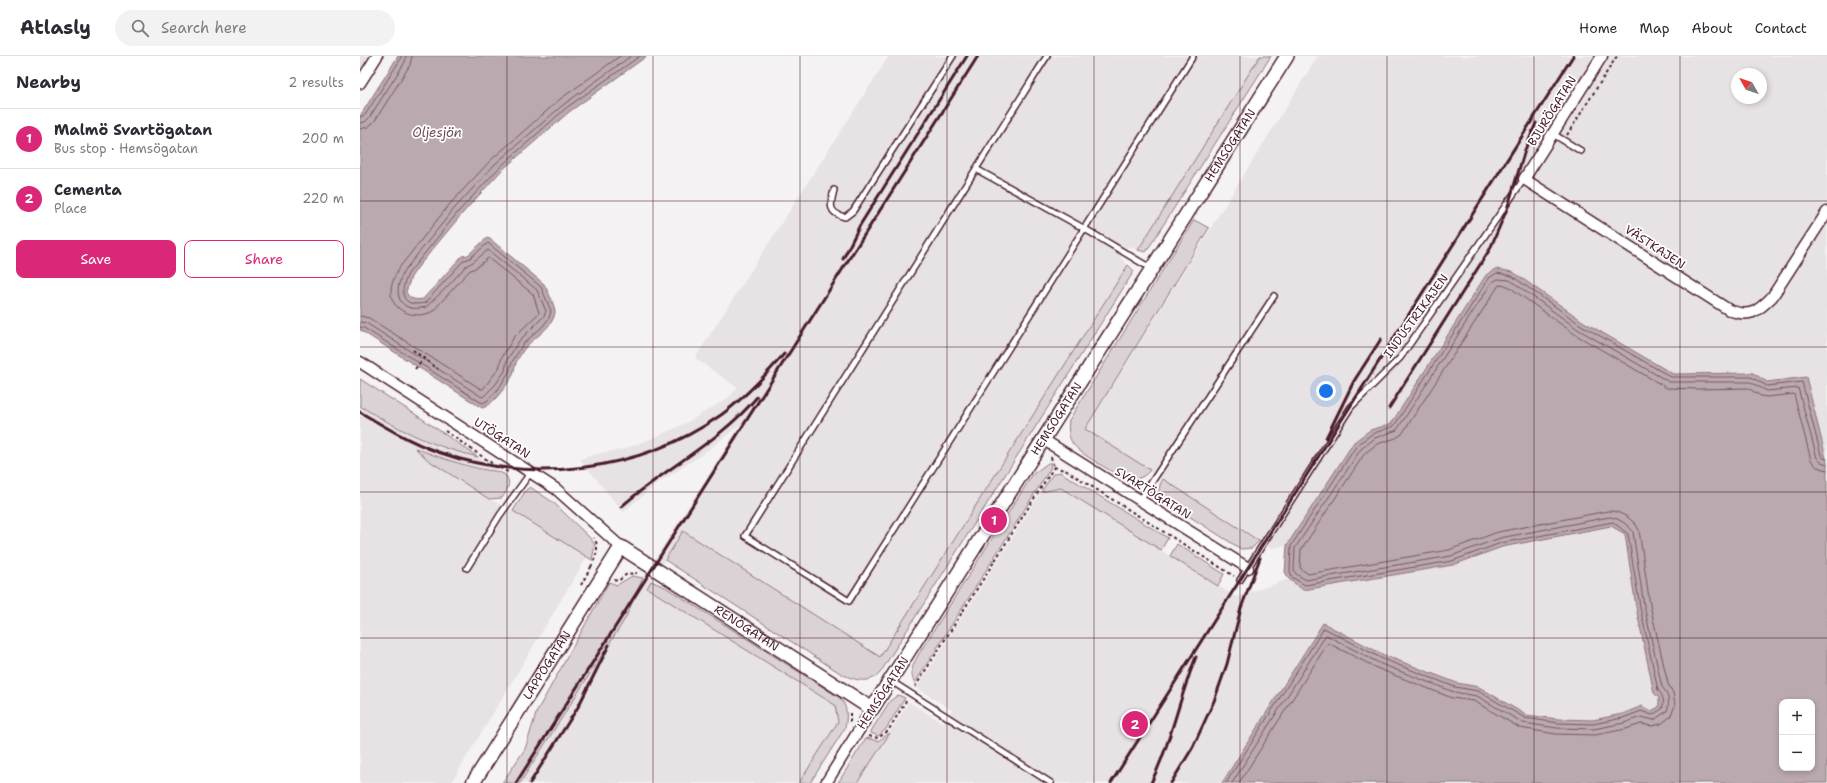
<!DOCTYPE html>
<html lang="en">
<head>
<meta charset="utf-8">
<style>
  body { margin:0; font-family:"Shantell Sans",sans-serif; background:#f2f2f3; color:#2b2b33 }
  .controls { position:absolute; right:12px; bottom:12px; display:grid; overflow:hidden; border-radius:8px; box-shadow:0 2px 6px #0003 }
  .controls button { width:36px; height:36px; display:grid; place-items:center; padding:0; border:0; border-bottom:1px solid #e1e1e2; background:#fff; color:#2b2b33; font:20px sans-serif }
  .compass { position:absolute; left:1371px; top:12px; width:36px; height:36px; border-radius:50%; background:#fff; box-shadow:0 2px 6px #0003; rotate:310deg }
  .you { position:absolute; left:966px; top:335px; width:14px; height:14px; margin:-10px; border:3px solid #fff; border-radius:50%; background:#1a73e8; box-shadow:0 0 0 6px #1a73e833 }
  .badge { display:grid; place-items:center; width:26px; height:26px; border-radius:50%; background:#db2777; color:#fff; font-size:13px; font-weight:700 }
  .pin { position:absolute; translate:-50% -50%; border:2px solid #fff; box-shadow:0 1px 4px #0006 }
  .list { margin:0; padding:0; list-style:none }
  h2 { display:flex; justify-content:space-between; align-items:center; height:52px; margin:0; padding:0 16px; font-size:17px }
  h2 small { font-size:13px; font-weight:400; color:#7c7c81 }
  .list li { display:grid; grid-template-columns:26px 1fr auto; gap:12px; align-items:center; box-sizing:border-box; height:60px; padding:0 16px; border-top:1px solid #e1e1e2 }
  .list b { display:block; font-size:15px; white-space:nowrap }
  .list p { margin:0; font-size:13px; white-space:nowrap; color:#7c7c81 }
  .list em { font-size:13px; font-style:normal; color:#7c7c81 }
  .actions { display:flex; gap:8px; padding:12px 16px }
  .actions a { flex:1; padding:9px 0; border:1px solid #db2777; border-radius:8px; text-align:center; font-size:14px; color:#db2777 }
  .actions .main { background:#db2777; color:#fff }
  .icon { flex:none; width:22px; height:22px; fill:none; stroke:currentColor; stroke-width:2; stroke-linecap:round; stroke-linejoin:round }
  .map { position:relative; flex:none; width:1467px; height:727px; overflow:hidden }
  header { display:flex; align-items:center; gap:24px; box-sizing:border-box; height:56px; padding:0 20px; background:#fff; border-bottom:1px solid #e1e1e2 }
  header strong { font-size:19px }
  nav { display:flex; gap:22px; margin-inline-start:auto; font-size:14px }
  .search { width:280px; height:36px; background:#f2f2f3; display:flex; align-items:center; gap:10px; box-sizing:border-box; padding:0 14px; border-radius:22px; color:#7c7c81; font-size:15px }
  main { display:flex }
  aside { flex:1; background:#fff }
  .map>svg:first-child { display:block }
  .built { fill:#e7e2e3; fill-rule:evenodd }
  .green { fill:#dbd2d5; stroke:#927880 }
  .water { fill:#baa9ae; stroke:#8d727a; fill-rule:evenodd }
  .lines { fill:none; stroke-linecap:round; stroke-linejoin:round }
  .shore { stroke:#77565f; stroke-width:1 }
  .service-casing { stroke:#4a1f2b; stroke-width:8 }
  .minor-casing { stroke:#4a1f2b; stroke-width:13 }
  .tertiary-casing { stroke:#4a1f2b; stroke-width:16 }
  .path { stroke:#4a1f2b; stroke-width:2; stroke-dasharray:3 3; stroke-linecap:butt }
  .service { stroke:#fff; stroke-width:5 }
  .minor { stroke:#fff; stroke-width:10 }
  .tertiary { stroke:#fff; stroke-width:13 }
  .rail { stroke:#4a1f2b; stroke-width:3 }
  .grid { fill:none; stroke:#4a1f2b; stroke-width:1; stroke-opacity:0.55 }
  .labels { text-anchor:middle; stroke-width:3.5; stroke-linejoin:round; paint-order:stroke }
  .street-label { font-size:12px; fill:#4a1f2b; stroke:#fff }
  .water-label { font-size:13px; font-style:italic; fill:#714f59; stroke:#fff }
</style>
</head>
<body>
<header>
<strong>Atlasly</strong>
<div class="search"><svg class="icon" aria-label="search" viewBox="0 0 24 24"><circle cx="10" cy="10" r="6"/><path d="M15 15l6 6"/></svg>Search here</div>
<nav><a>Home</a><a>Map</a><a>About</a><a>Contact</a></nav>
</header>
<main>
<aside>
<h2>Nearby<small>2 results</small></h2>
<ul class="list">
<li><span class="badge">1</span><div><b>Malmö Svartögatan</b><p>Bus stop · Hemsögatan</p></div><em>200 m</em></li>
<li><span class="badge">2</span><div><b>Cementa</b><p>Place</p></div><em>220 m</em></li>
</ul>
<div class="actions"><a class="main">Save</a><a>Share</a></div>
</aside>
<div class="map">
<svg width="1467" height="727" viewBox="0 0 1467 727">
  <rect width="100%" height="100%" fill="#f4f2f2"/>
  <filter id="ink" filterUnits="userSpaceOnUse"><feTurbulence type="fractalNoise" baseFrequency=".025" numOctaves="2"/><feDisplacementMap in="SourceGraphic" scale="8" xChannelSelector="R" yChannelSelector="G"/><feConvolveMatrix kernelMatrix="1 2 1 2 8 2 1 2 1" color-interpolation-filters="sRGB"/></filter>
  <g filter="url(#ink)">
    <path class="built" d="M0,0H22L0,35Z
      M529,0H900L778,194L768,190L760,202L768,209L520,602L323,475L305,504L287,532L475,649L478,666L439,727H160L265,563L283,522L381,368L340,400L298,427L263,456L220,403L237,398L264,393L296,381L326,367L367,343L378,332L335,302Z
      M958,0H1467V406L1446,321L1407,326L1392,317L1313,318L1224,266L1153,216L1126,219L1031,368L1010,374L994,386L927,489L911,492L725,374ZM1377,18H1401V42H1377Z
      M0,350L47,377L80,391L118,401L140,416L91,405L56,393L129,443L153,455L227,501L91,727H0Z
      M701,432L876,541L929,523L943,534L1093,509L1142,491L1251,470L1265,478L1276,551L1299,642L1300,647L1299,651L1291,655L1282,650L1262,658L1233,664L1198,663L1166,659L1119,631L1097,627L1024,599L963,567L862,727H497L549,646L583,667L592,654L557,632L681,436Z"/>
    <path class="green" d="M900,0H911L786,196L778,194Z
      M834,164L849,172L725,373L790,414C783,423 773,425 763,422C750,414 721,399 713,388C708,381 708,372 709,364Z
      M768,209L774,215L520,617C509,629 493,624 480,617L305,504L323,475L520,601Z
      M0,323L58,360L118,401C74,391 39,374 0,350Z
      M55,392C78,401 101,409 126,414C133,415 141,415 146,420C152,427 146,436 142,442L129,443L68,404Z
      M688,407H691L690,413L555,627C548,615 554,607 560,596L673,418Z
      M700,416L808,482L801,494L701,432L681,436L693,418Z
      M803,423L899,485L892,492L881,493L805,445C797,439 798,431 803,423Z
      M170,431L194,447L231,483L235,489L232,504L153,455L166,434Z
      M817,488L864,518L858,530L810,500Z
      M272,520L283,522L265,563L160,727H142L165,693L177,655L249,526L257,529Z
      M291,525L305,531L480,642C488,651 487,661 485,672L450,727H439L478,666L475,649L287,532Z
      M538,639L545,642L526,673L518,680L511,677V675L530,645Z
      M530,677L497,727H478L506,682L518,685Z"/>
    <path class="water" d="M38,0H287L209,56L141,115L101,159L58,211L51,221L46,236C50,244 56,244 63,243L102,200L108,199L127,182L130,183L184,228C187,233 196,252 195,257C192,274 171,282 162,296C160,300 156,305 155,310C154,313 154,316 153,319C148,328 132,350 122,352L0,274V60Z
      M1136,213L1153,216L1224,266L1313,318L1393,317L1407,326L1446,321L1467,406V727H862L963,567L1024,599L1097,627L1119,631L1166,659L1198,663L1233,664L1262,658L1282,650L1291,655L1299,651V642L1294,637L1276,551L1265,478L1251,470L1142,491L1093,509L943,534L929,523L925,516L927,489L994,386L1010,374L1031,368L1126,219ZM1422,646H1452V712H1422Z"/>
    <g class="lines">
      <path class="shore" d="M0,61L5,59L40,4L41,0
        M0,67L5,66L9,62L45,6L46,0
        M0,73L8,71L14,66L50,9L52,0
        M0,260L9,262L121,333H123L139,312L142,301L154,281L179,257L173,238L128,202L117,211L109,215L73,255C58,264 34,257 31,239C30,230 35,219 39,212L89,149L131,104L199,44L260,0
        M0,266L6,267L122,341L124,340L135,329L145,315L147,304L159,285L184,260L186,255L177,234L128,194L113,206L106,210L85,233L66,251C38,258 32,237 44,215L94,153L135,108L203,49L271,0
        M0,271L4,272L122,347L127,345L139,332L149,316L152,306L163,288L183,270L189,262L191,255L181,231L128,187L110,202L103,205L65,247C41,252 39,236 48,218L98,156L139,112L206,52L280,0
        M866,727L964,572L1023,603L1095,631L1118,635L1165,662L1198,667L1233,668L1263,662L1281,655L1292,659L1302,653C1305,645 1303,640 1298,634L1280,551L1268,478L1253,466L1141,487L1092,505L945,529L932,521L930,515L931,490L997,389L1012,378L1034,370L1129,222L1137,217L1152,220L1221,269L1311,321H1391L1407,330L1442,326L1461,399L1463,402L1467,403
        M872,727L966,579L1021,608L1094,636L1117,640L1163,667L1197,672L1234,673L1264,667L1281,661L1294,664L1307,655C1310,646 1309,639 1302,631L1284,550L1273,476C1269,469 1257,461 1249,461L1140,482L1091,500L946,524L936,518L934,514L935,492L1001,393L1015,382L1037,374L1132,226L1138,223L1150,224L1219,274L1309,326H1390L1407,335L1438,332L1457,402L1461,406L1467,408
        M879,727L968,587L1019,613L1092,642L1114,645L1160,672L1196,678L1235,679L1266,673L1281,668L1292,670L1301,668L1310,661L1315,650L1313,637L1308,628L1290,549L1279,474C1275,464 1259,454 1248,455L1138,476L1089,494L948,518L940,512L941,494L1005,397L1017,388L1036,382L1042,378L1139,229L1148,230L1216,279L1307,332L1337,333L1388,332L1401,340L1407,341L1434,338L1451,404L1457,411L1467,414"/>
      <defs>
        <path id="service" d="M687,0L385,480L489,545L833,0
          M1193,78L1221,95
          M616,113L725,173L792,213
          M474,134C470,149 468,157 485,161L493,155L593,0
          M780,444L914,240
          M107,512L140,459L171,416
          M880,524L991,351L1040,302L1164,123
          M531,625L691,727"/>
        <path id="minor" d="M1242,0L1164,123L1369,254C1390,262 1397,256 1412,241L1467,156
          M0,27L17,0
          M0,306L196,433L261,491
          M684,384L888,512
          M466,727L512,653"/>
        <g id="tertiary">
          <path id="s1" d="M113,727L261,491L512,653L927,0"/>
        </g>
      </defs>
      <use href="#service" class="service-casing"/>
      <use href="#minor" class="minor-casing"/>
      <use href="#tertiary" class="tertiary-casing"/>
      <path class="path" d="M1207,79L1257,0
        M53,294L78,313
        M55,313L63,303
        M85,375L136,410L148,416
        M691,401L694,411
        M694,411L707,415L874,520
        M231,511C236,500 240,492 234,482
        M254,524L258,525L267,518L277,517
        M221,529L231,511L233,512
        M555,631L694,411
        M490,666V654
        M509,680L518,682L528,675L546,645"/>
      <use href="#service" class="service"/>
      <use href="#minor" class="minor"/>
      <use href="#tertiary" class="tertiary"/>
      <path class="rail" d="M483,203L500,169L607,0
        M1029,352L1130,193L1147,153L1165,94L1176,67
        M0,356C25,371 50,386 78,396C171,429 280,416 361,359C385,342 405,320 424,298
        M966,382L994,325L1021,283
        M261,451C304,412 359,387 397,341
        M156,727L618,0
        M170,727L218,651L249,589
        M751,727L1213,0
        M791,727C811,687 819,642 836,601
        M811,727L833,691L854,645L867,608L881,552L900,502"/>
    </g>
  </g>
  <path class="grid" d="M147,0V727M293,0V727M440,0V727M587,0V727M734,0V727M880,0V727M1027,0V727M1174,0V727M1320,0V727M0,145H1467M0,291H1467M0,436H1467M0,582H1467"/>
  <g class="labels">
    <g class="street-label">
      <text transform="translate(1192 55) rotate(-58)" y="4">BJURÖGATAN</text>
      <text dy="4" stroke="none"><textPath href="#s1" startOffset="1245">HEMSÖGATAN</textPath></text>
      <text transform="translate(1295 191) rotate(33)" y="4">VÄSTKAJEN</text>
      <text transform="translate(1056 260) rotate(-54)" y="4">INDUSTRIKAJEN</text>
      <text dy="4" stroke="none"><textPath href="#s1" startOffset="921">HEMSÖGATAN</textPath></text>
      <text transform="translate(142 382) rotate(33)" y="4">UTÖGATAN</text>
      <text transform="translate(793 437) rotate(32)" y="4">SVARTÖGATAN</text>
      <text dy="4" stroke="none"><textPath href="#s1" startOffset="428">RENÖGATAN</textPath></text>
      <text dy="4" stroke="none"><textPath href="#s1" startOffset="139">LAPPÖGATAN</textPath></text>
      <text transform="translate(523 637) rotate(-57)" y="4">HEMSÖGATAN</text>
    </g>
    <g class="water-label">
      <text x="77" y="81">Oljesjön</text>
    </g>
  </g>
</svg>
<div class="controls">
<button>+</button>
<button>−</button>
</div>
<svg class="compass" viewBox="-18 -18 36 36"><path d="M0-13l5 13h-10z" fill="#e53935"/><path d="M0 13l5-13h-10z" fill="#7c7c81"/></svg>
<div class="you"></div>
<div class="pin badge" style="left:634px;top:464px">1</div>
<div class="pin badge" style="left:775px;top:668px">2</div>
</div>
</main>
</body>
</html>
